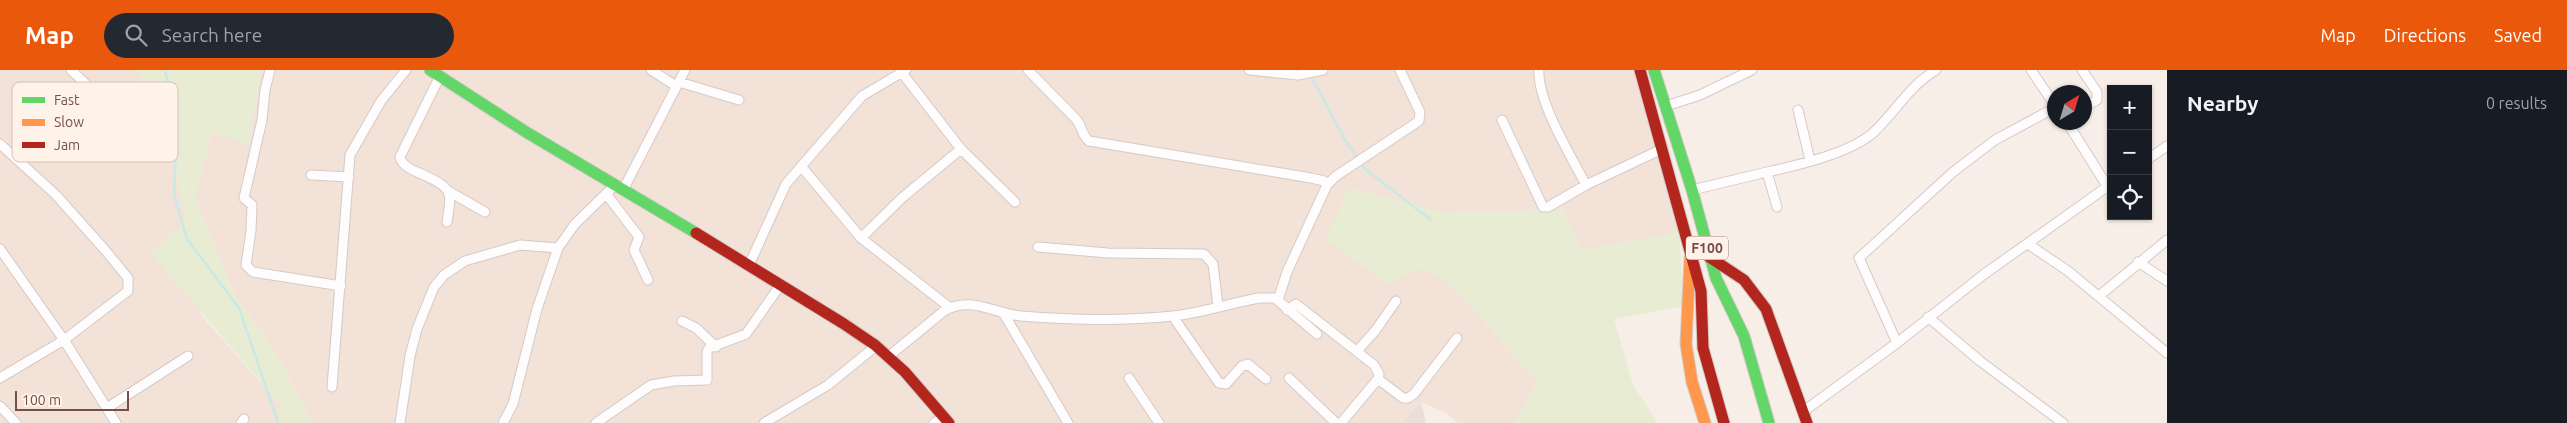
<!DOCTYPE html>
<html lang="en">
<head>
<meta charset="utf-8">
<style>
  body { margin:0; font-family:Ubuntu,sans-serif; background:#242831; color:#f1f3f6 }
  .controls { position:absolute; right:15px; top:15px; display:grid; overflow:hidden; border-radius:0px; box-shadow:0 1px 4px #0004 }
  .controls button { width:45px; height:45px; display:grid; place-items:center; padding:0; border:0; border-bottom:1px solid #363941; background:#171b24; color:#f1f3f6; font:25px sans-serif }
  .compass { position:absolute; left:2047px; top:15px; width:45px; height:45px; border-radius:50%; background:#171b24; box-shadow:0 1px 4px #0004; rotate:38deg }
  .scale { position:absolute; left:15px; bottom:12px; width:114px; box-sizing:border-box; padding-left:5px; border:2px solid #754f48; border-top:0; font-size:14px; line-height:18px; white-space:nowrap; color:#754f48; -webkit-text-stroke:4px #fff2e9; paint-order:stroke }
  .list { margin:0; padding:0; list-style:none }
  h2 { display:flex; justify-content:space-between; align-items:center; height:65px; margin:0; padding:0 20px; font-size:21px }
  h2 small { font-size:16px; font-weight:400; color:#9ea1a6 }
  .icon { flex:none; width:28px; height:28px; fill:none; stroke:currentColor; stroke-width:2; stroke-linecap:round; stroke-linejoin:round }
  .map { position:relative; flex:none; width:2167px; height:353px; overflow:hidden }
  header { display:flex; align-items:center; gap:30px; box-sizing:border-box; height:70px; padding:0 25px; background:#ea580c; color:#fff }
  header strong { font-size:24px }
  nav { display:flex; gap:28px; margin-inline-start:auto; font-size:18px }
  .search { width:350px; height:45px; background:#242831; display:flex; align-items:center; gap:12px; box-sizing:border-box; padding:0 18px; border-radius:28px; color:#9ea1a6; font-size:19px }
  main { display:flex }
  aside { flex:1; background:#171b24 }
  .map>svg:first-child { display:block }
  .residential { fill:#f2e2d8 }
  .industrial { fill:#eaded9 }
  .green { fill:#e7ecd2 }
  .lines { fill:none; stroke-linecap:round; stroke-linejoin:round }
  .stream { stroke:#cae9e5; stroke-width:2.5 }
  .street-casing { stroke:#d5cac6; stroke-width:11 }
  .fast-casing { stroke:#d6c9c4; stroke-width:13 }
  .slow-casing { stroke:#d6c9c4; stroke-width:13 }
  .jam-casing { stroke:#d6c9c4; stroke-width:13 }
  .street { stroke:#fefcfc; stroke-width:9 }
  .fast { stroke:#63d668; stroke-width:11 }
  .slow { stroke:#ff974d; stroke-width:11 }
  .jam { stroke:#b3261e; stroke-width:11 }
  .labels { text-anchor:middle; stroke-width:4.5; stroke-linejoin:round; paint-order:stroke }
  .shield { fill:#fff2e9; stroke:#9e8078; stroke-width:1 }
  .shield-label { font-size:14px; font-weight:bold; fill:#754f48 }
  .key { fill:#fff2e9; stroke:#d6c1b9; stroke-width:1 }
  .key-label { font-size:14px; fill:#754f48 }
</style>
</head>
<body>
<header>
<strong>Map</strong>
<div class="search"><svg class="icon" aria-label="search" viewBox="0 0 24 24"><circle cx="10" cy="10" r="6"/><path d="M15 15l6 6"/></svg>Search here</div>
<nav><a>Map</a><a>Directions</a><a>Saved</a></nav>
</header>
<main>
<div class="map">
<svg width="2167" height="353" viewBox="0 0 2167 353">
  <rect width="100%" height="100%" fill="#f7eee8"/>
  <path class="residential" d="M0,0H138L172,87L186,151L201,245L280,334V353H0Z
    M261,0H1638L1670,78L1679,163L1581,180L1562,137L1526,141L1441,142L1349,118L1424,197L1454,218L1537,311L1515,353H1458L1445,342L1421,332L1402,353H312L272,276L234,224L195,127L212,62L248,74Z"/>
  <path class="industrial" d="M1421,332L1426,353H1402Z"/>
  <path class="green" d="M138,0H261L248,75L212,62L195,127L234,224L272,276L312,353H280V334L151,184L186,151L172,87Z
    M1349,118L1441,142L1525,141L1562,137L1581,180L1679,163L1684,236L1614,249L1633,315L1658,353H1515L1537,311L1454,218L1424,197L1388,214L1325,169Z"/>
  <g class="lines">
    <path class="stream" d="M165,0L177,56L174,124L187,169L239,238L278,353
      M1311,6L1345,70L1365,99L1431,150"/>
    <defs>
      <path id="street" d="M71,0L88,16
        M270,0L265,20L262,50L244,128L252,135L251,161L246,195L253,202L341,216
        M651,0L676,16
        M1028,0L1076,49C1082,56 1081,64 1089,71L1311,108L1324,111L1327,115
        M1249,0L1298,5L1323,0
        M1539,0C1537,31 1571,86 1586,115
        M2031,0L2054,34
        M2082,0L2097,22V30L2084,37
        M902,3L961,79L1015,132
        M439,8L400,87C402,103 443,106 449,124C451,132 448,143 447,152
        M679,12L739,30
        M1666,36L1700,25L1752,0
        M1798,40L1810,90
        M1502,50L1543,137H1548L1586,115L1662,79
        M2067,52L2107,116
        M0,74L56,125L105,180L128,208V221L64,270L0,308
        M2148,89L2167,76
        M801,96L861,168L949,237
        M311,105L349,107
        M623,120L685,0
        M1692,120L1767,102
        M448,121L485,142
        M607,125L639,167L634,180L648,210
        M1777,137L1767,102C1799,95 1851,83 1874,62C1896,41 1909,16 1936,0
        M861,168L903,127L961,79
        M2028,174L2068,201L2167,283
        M1038,177L1108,183L1204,184L1213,194L1218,236
        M0,179L64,270L116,353
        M2138,192L2167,211
        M749,195L786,114L862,26L906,0
        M2099,226L2167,170
        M1278,230L1287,202L1327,115L1336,106L1419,51L1420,42L1400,0
        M1287,240L1296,234L1374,295L1379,304L1378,309L1403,328H1408L1414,324L1457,268
        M1004,244L1068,353
        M1175,246L1176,251L1219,313L1226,314L1242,296L1248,294L1266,309
        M1928,247L1980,291L2063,353
        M682,251L696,258L716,277
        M1897,273L1859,188L1953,102L1995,70L2047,42
        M1357,281L1375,261L1396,231
        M889,286L944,241C970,225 995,244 1021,246C1071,250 1123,251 1173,246C1201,243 1231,233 1259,228H1275L1317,264
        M1129,308L1159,353
        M1289,308L1336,353
        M332,317L350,85L381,31L406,0
        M0,336L16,353
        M107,338L188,286
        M1804,341L1897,273L1983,205L2111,114
        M241,353L244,349
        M400,353L410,286L417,259L434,217L444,205L465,191L520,175L558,178
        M503,353L513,334L537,239L558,178L575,154L614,116
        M596,353L651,315L674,311L707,310V282L709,278L746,264L779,217
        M764,353L828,315L876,276
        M934,353L944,347
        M1341,353L1378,309"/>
      <path id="fast" d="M430,0L526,62L696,163
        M1654,0L1692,120L1716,208L1744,266L1769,353"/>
      <path id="slow" d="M1690,188L1686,274L1692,312L1705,353"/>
      <path id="jam" d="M1640,0L1701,221L1703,278L1724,353
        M696,163L844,254L875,275L905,302L949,353
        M1709,187L1744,210L1766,239L1807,353"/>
    </defs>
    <use href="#street" class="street-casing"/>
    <use href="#fast" class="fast-casing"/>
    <use href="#slow" class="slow-casing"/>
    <use href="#jam" class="jam-casing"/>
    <use href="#street" class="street"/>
    <use href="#fast" class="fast"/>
    <use href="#slow" class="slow"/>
    <use href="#jam" class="jam"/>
  </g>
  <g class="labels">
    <rect class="shield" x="1686" y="166.5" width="42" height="23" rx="4"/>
    <g class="shield-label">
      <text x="1707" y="183">F100</text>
    </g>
  </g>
  <rect x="12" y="12" width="166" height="80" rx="8" class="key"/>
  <rect x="22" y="27" width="23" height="6" fill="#63d668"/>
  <rect x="22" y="49" width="23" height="7" fill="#ff974d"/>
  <rect x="22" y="72" width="23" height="6" fill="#b3261e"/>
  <g class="key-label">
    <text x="54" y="35">Fast</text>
    <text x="54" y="57">Slow</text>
    <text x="54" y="80">Jam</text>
  </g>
</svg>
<div class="controls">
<button>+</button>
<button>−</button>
<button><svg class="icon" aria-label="locate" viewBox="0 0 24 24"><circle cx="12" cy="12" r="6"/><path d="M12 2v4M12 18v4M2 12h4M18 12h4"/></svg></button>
</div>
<svg class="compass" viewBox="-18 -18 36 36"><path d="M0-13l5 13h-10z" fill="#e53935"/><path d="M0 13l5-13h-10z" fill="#9ea1a6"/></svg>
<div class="scale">100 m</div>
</div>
<aside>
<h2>Nearby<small>0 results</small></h2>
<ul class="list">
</ul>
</aside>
</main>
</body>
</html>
